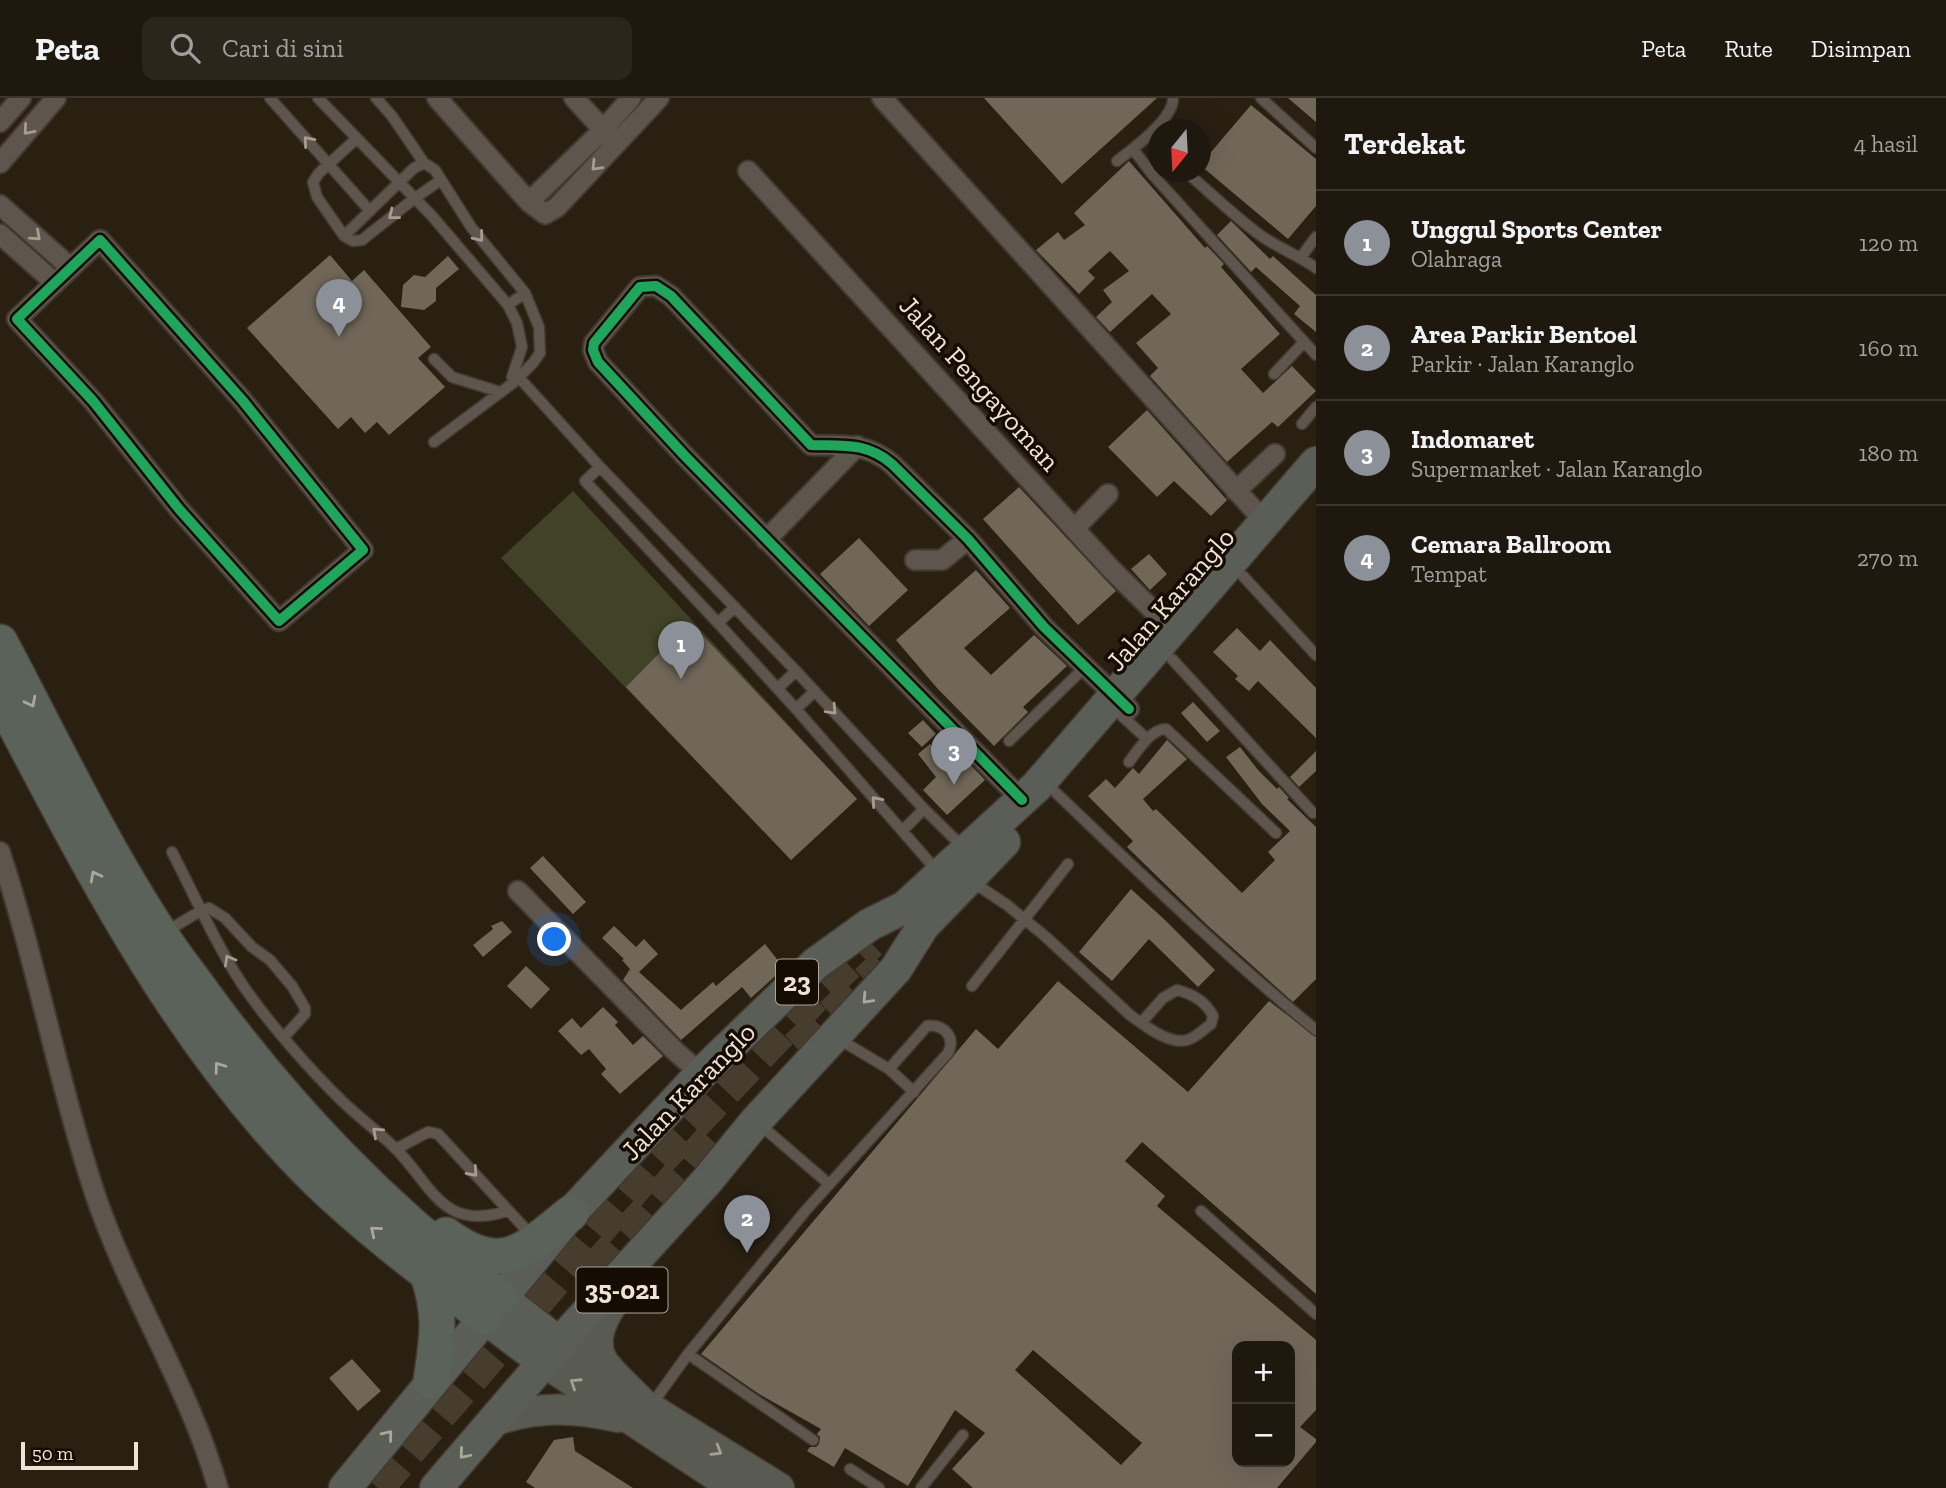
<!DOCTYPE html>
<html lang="id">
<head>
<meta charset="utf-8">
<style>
  body { margin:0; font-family:"Zilla Slab",serif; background:#2c251c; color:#f1f3f6 }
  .controls { position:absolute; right:21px; bottom:21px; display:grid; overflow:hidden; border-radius:14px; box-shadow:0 7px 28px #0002 }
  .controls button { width:63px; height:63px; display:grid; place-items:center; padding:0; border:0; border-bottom:2px solid #3c372e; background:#1f180e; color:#f1f3f6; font:35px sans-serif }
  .compass { position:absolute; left:1148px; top:21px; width:63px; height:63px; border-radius:50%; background:#1f180e; box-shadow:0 7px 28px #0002; rotate:198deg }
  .scale { position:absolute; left:21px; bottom:18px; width:117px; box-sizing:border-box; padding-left:7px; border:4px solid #eee3d4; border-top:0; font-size:19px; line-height:24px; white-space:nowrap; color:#eee3d4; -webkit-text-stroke:5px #150d04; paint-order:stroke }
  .you { position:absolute; left:555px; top:842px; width:24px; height:24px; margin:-18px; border:5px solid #fff; border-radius:50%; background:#1a73e8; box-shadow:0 0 0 10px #1a73e833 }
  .badge { display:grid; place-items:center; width:46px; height:46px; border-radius:50%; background:#8c9099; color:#fff; font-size:23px; font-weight:700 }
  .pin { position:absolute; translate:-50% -58px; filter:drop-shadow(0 2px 4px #0008) }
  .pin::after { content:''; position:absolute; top:37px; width:24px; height:21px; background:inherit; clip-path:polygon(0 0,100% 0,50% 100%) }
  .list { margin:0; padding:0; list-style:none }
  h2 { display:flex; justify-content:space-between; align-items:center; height:91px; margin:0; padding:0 28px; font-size:30px }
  h2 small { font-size:23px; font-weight:400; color:#a1a09e }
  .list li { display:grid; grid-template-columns:46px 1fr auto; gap:21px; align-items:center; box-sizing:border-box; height:105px; padding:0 28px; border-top:2px solid #3c372e }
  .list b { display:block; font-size:26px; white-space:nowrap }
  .list p { margin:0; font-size:23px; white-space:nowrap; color:#a1a09e }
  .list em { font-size:23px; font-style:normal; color:#a1a09e }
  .icon { flex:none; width:38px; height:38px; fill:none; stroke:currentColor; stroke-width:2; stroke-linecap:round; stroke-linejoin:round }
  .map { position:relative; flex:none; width:1316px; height:1390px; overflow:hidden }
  header { display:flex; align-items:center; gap:42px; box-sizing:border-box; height:98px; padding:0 35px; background:#1f180e; border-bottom:2px solid #3c372e }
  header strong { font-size:33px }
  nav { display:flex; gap:38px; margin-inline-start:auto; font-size:24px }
  .search { width:490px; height:63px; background:#2c251c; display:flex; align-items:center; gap:18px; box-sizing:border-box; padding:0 24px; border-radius:14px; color:#a1a09e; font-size:26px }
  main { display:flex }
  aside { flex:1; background:#1f180e }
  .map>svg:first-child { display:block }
  .green { fill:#414227 }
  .building { fill:#716759; fill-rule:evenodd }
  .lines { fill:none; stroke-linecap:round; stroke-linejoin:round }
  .trunk-tunnel { stroke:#473d2f; stroke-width:32; stroke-dasharray:32 16; stroke-linecap:butt }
  .service-casing { stroke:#423a30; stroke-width:13 }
  .minor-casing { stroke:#423a30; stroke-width:23 }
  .primary-casing { stroke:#423a30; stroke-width:33 }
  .trunk-casing { stroke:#423a30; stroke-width:35 }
  .motorway-casing { stroke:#423a30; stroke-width:38 }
  .service { stroke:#5e564c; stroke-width:10 }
  .minor { stroke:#5e564c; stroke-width:19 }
  .primary { stroke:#595b52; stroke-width:30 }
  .trunk { stroke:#5a5e56; stroke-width:32 }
  .motorway { stroke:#5a625a; stroke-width:35 }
  .cycleway-casing { stroke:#150d04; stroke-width:15 }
  .cycleway { stroke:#20a55d; stroke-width:10 }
  .oneway { stroke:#a69c90 }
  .oneway2 { stroke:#aba99d }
  .oneway3 { stroke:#aba79b }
  .oneway4 { stroke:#a49f93 }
  .labels { text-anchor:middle; stroke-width:7; stroke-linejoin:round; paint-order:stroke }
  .shield { fill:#150d04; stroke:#ada396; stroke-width:2 }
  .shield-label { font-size:26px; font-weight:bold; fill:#eee3d4 }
  .street-label { font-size:28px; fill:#eee3d4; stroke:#150d04 }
</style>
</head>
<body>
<header>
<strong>Peta</strong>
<div class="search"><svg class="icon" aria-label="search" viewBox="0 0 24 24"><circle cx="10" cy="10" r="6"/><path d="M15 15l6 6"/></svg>Cari di sini</div>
<nav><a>Peta</a><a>Rute</a><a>Disimpan</a></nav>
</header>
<main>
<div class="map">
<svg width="1316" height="1390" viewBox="0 0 1316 1390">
  <rect width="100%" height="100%" fill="#292012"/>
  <path class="green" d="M573,393L857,701L791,762L501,460Z"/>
  <path class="building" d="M984,0H1157L1062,86Z
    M1288,0H1316V24Z
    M1251,7L1316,61V108L1288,141L1200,67Z
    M1129,63L1205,150L1207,148L1224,166L1221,169L1280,236L1241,271L1263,295L1292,268L1316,293L1278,329L1272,324L1227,364L1150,278L1158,270L1136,245L1171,216L1152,196L1110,234L1096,219L1112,204L1103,192L1129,173L1110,153L1088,173L1095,180L1079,196L1036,152L1058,134L1064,142L1085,127L1074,115Z
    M1231,123L1270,161L1273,158L1316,197V234L1294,216L1300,208L1256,169L1251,174L1217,137Z
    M330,157L352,183L364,172L431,249L418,260L445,289L389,337L377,324L365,335L351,319L338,331L247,230Z
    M448,158L459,171L436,190V203L424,212L401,209L403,187L414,177L425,179Z
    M1147,312L1227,402L1211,418L1174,383L1157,399L1108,349Z
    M1019,389L1116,493L1078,527L983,421Z
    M859,440L908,492L869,528L820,476Z
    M1149,456L1167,476L1150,492L1131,471Z
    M976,472L1010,510L964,550L991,577L1034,537L1067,568L1023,609L1028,614L994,648L937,590L896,542Z
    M690,524L857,701L791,762L626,589Z
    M1237,530L1260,553L1270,542L1316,590V640L1258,583L1249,593L1235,581L1238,578L1213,554Z
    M1193,604L1220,633L1207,644L1181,615Z
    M923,622L936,636L922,649L908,635Z
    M1167,642L1187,661L1143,701L1153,713L1156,711L1242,795L1275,762L1268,754L1290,733L1262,706L1226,659L1240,649L1258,672L1277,691L1279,689L1289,700L1287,701L1316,729V881L1293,904L1207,827L1127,749L1133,743L1088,698L1106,681L1115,690L1133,670L1139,676Z
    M930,646L949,668L961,657L985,682L947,717L923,692L936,679L918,656Z
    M1316,653V673L1299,689L1290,679Z
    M543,758L586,804L573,816L530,770Z
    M1131,791L1165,822L1215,872L1198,889L1149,841L1112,883L1079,854Z
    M502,823L512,834L483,859L473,847L493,831L491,828Z
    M614,828L636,849L644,841L658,856L639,874L681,912L713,884L716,888L765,846L784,870L751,900L742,889L681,942L623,882L630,871L622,862L624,861L602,840Z
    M526,868L550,891L531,911L507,888Z
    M1058,883L1188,994L1269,903L1316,939V1196L1142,1044L1125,1063L1165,1098L1157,1108L1316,1242V1312L1300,1329L1316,1341V1344L1277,1390H973L952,1371L985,1335L955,1312L908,1388L845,1350L834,1369L807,1353L810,1349H816L819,1346L820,1339L817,1336L821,1331L759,1296L701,1256L976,931L998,951ZM1237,1248H1290V1364H1237ZM1033,1252L1142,1345L1121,1367L1015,1272Z
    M603,909L618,924L615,927L633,947L643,938L663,958L620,996L601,976L606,971L589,951L581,957L558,933L572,920L581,930Z
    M352,1261L381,1293L358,1313L329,1280Z
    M573,1339L575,1353L633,1390H535L526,1384L554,1342Z"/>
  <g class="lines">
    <path class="trunk-tunnel" d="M796,949L883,867
      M593,1172L717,1033
      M378,1390L651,1072L822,892L871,845"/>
    <defs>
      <path id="service" d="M270,0L370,113
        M318,0L432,118L508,207L517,225L522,249L512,279
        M376,0L392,18L424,65L435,72L471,129L525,195L539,229L540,255L533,265L513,285L434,344
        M1261,0L1316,50
        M356,41L319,75L313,84L317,99L344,138L353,143L362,142L415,100L441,82
        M1133,51L1152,76L1316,257
        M1117,63C1133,51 1174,21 1173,0
        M1186,74C1211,95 1234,118 1260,137C1278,150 1298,157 1316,170
        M344,138L414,70L424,65
        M1301,159L1316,139
        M508,207L525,195
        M434,261L452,279L500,294
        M515,275L600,369L796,573L924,711L964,750
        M1274,276L1304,244
        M1302,326L1316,309
        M600,369L585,383L718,525
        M1243,478L1316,557
        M735,509L718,525L796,611L938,774
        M1172,561L1313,715
        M778,590L796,573
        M796,611L815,593
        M1122,618L1147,641
        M1009,643L1084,570
        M1129,664C1138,652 1151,631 1166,631L1276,735
        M1053,692C1139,774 1224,857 1316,932
        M902,733L924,711
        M172,754C195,798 215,845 242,886C267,923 310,972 342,1003C359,1019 377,1033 394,1049C432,1086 441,1134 507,1113
        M971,783L1007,807L1046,839L1130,917C1144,927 1169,947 1187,942C1196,940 1204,931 1211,926L1213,918C1206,904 1193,896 1177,892L1163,900L1141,925
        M167,833L202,812L209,810L225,820L252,849L270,862L292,888L305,910V916L284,939
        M972,888L1068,766
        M837,940L889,971L914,994
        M758,1025L829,1086
        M396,1051L428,1034L438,1036L531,1137
        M1201,1113L1316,1216
        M688,1256L813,1342
        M652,1306L688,1256L807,1111L948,955C956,939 944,926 927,928L889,971
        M850,1371L879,1390
        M921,1390L963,1337"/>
      <path id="minor" d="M437,0L529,104L545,116L557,109L659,0
        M574,0L611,40
        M882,0L1265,424
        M0,24L21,0
        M0,65L56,0
        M748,73L1111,471L1173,532
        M529,104L603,32L631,0
        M0,107L71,170
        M0,136L55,185
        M100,142L243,303L363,452L279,523L179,411L93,303L17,221Z
        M1236,393L1275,356
        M1075,430L1108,396
        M766,442L857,348
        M915,462H942L968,441
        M1022,702L684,357L598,264L593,252L594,245L640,189L656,188L671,198L811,347C843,348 866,344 892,366L968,441L1044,529L1129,611
        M0,754C37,866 58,984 95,1096C129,1197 189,1288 218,1390
        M518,793L675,953L701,976"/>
      <path id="primary" d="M626,1187C611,1206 588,1236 602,1262C609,1274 633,1295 643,1306
        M560,1246L643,1306L779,1390
        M544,1264L735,1390
        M493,1323C538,1308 572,1309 618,1319"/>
      <path id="trunk" d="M500,1199L560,1246
        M484,1219L544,1264
        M345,1390L571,1115L701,976L815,866L869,827L905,809L1036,689L1316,365
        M436,1390L574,1229L706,1084L756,1023L896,871L923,828L1004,744"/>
      <path id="motorway" d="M0,544C52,642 100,744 161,837C174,858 190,877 204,897C290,1014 384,1112 500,1199
        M0,598C90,769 179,947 319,1084C370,1133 428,1176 484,1219
        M446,1137C502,1179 525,1152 571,1115
        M428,1177C442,1218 437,1242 431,1283"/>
    </defs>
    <use href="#service" class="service-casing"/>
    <use href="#minor" class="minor-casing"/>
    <use href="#primary" class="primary-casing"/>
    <use href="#trunk" class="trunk-casing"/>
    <use href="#motorway" class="motorway-casing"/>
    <use href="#service" class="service"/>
    <use href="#minor" class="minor"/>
    <use href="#primary" class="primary"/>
    <use href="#trunk" class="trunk"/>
    <use href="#motorway" class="motorway"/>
    <defs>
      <path id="cycleway" d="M100,142L243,303L363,452L279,523L179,411L93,303L17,221Z
        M1022,702L684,357L598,264L593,252L594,245L640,189L656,188L671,198L811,347C843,348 866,344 892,366L968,441L1044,529L1129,611"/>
    </defs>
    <use href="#cycleway" class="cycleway-casing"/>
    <use href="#cycleway" class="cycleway"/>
  </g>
  <defs><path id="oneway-chevron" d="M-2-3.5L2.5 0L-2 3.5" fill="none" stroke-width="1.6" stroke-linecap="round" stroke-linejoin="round" transform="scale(1.75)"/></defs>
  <g class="oneway">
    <use href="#oneway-chevron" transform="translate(28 32) rotate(131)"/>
    <use href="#oneway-chevron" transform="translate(308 43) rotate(-131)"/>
    <use href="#oneway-chevron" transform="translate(596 68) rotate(134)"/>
    <use href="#oneway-chevron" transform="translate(393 117) rotate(142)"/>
    <use href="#oneway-chevron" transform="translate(36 138) rotate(42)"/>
    <use href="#oneway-chevron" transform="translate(479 139) rotate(51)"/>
    <use href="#oneway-chevron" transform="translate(832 612) rotate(47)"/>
    <use href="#oneway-chevron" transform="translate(876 703) rotate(-131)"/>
    <use href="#oneway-chevron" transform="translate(229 862) rotate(-120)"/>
    <use href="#oneway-chevron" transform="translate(377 1034) rotate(-138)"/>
    <use href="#oneway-chevron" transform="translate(473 1074) rotate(48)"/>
  </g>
  <g class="oneway2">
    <use href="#oneway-chevron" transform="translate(31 604) rotate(63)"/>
    <use href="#oneway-chevron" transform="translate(95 778) rotate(-118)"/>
    <use href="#oneway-chevron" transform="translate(219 969) rotate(-126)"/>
    <use href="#oneway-chevron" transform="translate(375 1133) rotate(-140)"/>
  </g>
  <g class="oneway3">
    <use href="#oneway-chevron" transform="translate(867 901) rotate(133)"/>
    <use href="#oneway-chevron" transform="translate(388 1337) rotate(-51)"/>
    <use href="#oneway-chevron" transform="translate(464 1356) rotate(130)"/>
  </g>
  <g class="oneway4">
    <use href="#oneway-chevron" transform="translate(575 1285) rotate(-147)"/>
    <use href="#oneway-chevron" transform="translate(717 1353) rotate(31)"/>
  </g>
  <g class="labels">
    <g class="shield">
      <rect x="776" y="861.5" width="42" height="45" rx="5"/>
      <rect x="576.5" y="1169.5" width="91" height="45" rx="5"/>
    </g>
    <g class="shield-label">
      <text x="797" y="893">23</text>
      <text x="622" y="1201">35-021</text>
    </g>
    <g class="street-label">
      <text transform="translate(980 285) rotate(48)" y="10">Jalan Pengayoman</text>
      <text transform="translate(1170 501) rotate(-49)" y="10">Jalan Karanglo</text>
      <text transform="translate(688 993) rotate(-46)" y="10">Jalan Karanglo</text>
    </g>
  </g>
</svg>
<div class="controls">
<button>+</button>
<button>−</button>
</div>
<svg class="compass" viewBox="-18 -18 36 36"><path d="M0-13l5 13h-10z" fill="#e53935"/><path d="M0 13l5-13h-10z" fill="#a1a09e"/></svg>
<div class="scale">50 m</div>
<div class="you"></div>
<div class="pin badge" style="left:681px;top:581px">1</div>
<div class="pin badge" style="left:747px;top:1155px">2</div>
<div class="pin badge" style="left:954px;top:687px">3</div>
<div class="pin badge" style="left:339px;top:239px">4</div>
</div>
<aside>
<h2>Terdekat<small>4 hasil</small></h2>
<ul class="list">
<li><span class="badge">1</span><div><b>Unggul Sports Center</b><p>Olahraga</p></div><em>120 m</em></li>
<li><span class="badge">2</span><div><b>Area Parkir Bentoel</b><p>Parkir · Jalan Karanglo</p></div><em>160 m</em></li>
<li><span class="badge">3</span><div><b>Indomaret</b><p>Supermarket · Jalan Karanglo</p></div><em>180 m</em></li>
<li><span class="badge">4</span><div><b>Cemara Ballroom</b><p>Tempat</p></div><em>270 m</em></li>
</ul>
</aside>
</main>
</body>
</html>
